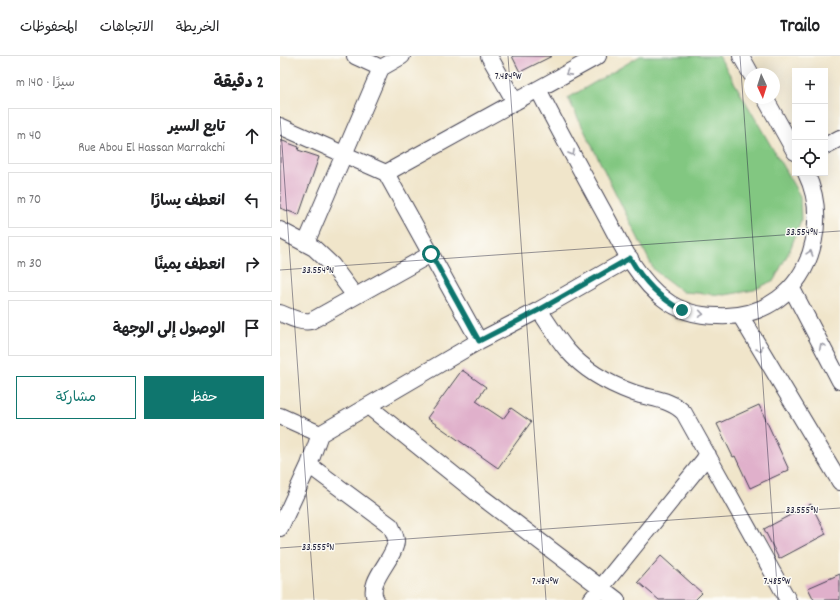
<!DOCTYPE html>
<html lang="ar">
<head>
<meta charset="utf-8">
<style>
  body { margin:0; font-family:Dekko,"Playpen Sans Arabic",sans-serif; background:#f6f6f6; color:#202124; direction:rtl }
  .controls { position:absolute; right:12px; top:12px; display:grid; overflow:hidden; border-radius:0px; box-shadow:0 4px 16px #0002 }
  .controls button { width:36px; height:36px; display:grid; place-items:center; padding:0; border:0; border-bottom:1px solid #e0e0e0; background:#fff; color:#202124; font:20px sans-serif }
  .compass { position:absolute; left:464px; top:12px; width:36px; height:36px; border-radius:50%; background:#fff; box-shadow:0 4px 16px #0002; rotate:176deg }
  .stop { position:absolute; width:12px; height:12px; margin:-9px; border:3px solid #0f766e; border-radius:50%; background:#fff }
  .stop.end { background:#0f766e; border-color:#fff; box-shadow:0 1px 4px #0008 }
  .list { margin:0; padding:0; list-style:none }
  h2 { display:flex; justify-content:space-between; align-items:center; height:52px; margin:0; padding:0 16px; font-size:17px }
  h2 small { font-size:13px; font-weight:400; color:#757577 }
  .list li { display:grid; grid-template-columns:26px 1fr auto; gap:12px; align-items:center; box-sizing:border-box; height:56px; margin:0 8px 8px; padding:0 8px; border:1px solid #e0e0e0; border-radius:0px }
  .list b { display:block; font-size:15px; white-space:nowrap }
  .list p { margin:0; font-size:13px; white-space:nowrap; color:#757577 }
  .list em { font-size:13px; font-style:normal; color:#757577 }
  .actions { display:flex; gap:8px; padding:12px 16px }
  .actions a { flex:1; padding:9px 0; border:1px solid #0f766e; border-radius:0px; text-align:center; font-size:14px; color:#0f766e }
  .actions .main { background:#0f766e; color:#fff }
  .icon { flex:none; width:22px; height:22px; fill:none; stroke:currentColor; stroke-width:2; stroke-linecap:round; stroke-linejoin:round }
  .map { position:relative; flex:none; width:560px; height:544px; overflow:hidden; direction:ltr }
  header { display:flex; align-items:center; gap:24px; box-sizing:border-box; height:56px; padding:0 20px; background:#fff; border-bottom:1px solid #e0e0e0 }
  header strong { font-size:19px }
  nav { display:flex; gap:22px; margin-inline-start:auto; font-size:14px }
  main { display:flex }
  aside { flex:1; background:#fff }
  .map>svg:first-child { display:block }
  .green { fill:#82c781; stroke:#52745e }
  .building { fill:#e0b0cb }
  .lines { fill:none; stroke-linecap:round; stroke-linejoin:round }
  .minor-casing { stroke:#413f50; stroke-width:18 }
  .minor { stroke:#fff; stroke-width:16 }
  .oneway { stroke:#9c9ca7 }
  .route { stroke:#0f766e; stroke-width:5 }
  .ticks { fill:none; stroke:#22223b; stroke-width:1; stroke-opacity:0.45 }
  .ticks-label { font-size:10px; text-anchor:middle; fill:#22223b; stroke:#fdfcf7; stroke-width:3; stroke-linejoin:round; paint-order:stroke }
</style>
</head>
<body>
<header>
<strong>Trailo</strong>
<nav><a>الخريطة</a><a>الاتجاهات</a><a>المحفوظات</a></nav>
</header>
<main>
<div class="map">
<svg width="560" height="544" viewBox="0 0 560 544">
  <rect width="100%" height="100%" fill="#fdfcf7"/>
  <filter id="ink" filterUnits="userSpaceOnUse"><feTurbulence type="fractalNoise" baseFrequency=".025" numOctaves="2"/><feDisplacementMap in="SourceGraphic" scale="8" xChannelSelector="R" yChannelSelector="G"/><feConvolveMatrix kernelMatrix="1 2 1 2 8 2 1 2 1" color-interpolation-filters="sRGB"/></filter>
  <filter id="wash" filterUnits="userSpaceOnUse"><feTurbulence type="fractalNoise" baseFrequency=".012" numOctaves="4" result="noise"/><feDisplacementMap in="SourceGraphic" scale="16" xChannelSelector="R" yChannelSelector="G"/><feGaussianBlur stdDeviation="0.9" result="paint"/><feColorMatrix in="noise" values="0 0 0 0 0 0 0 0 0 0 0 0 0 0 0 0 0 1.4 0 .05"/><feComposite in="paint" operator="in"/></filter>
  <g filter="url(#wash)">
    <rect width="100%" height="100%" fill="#f0e5ca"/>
    <path class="green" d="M360,0H439L520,140L521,164L510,194L494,224L474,234L445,239L403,236L374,214L288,42Z"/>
    <g id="blocks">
      <path class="building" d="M232,0H272L240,16Z
        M0,84L19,91L18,94L39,101L19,159L0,152Z
        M182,314L206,331L196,345L223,363L231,352L251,366L218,412L147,362Z
        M479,349L509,414L470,432L455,400L453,401L437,368Z
        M531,448L546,478L499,503L484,473Z
        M381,500L422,537L415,544H379L358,526Z
        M560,518V544H534L528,532Z"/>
    </g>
  </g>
  <g filter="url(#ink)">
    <use href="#blocks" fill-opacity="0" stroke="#413f50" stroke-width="1"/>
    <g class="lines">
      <defs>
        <path id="minor" d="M75,0L101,12
          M209,0L235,46
          M461,0L471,18
          M258,33C278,73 300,112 321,151C338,181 355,222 384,243C399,255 418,260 438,260C459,261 480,256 498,243C536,215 546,158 526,117
          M485,42L515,96
          M0,70L106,117
          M545,90L560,82
          M106,117L318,0
          M106,117L199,285
          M0,174L34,192L52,209L75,240
          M26,187L101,12L122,0
          M511,231L560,325
          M259,254C268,267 277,282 287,294C304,314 329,328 354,337C371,343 391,343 404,357L508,544
          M0,257C10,261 20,267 31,265L151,198
          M460,259L560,426
          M88,350L199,439L337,544
          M0,360L40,378
          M29,409L111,470C113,475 116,480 116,485C115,503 85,526 96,544
          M0,472L29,409L40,378L199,285L259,254L350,202
          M311,544L428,399"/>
      </defs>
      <use href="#minor" class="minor-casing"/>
      <use href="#minor" class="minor"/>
    </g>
    <defs><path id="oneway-chevron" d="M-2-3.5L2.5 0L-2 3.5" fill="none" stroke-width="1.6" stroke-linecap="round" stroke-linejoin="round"/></defs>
    <g class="oneway">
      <use href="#oneway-chevron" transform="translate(288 17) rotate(151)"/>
      <use href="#oneway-chevron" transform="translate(292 97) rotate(61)"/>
      <use href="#oneway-chevron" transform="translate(530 197) rotate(-72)"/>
      <use href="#oneway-chevron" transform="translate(421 258) rotate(9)"/>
      <use href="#oneway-chevron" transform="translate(542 290) rotate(-117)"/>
      <use href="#oneway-chevron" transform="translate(480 293) rotate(59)"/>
    </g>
  </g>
  <g class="lines" filter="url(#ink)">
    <path class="route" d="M151,198L199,285L259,254L350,202C363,225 379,242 402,254"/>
  </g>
  <path class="ticks" d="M228,0L266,544M460,0L498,544M0,60L34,544M0,214L560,175M0,492L560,452"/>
  <g class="ticks-label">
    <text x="228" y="23">7.484°W</text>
    <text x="522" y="179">33.554°N</text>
    <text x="38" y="217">33.554°N</text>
    <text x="522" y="457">33.555°N</text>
    <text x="38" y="494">33.555°N</text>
    <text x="265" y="528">7.484°W</text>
    <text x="497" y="528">7.485°W</text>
  </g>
</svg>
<div class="controls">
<button>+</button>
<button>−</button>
<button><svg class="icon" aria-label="locate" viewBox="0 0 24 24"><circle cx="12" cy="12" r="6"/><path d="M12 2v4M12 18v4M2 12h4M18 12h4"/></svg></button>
</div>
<svg class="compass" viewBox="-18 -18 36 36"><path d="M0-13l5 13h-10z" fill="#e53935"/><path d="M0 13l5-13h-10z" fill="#757577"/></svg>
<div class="stop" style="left:151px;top:198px"></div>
<div class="stop end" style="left:402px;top:254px"></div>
</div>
<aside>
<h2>2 دقيقة<small>سيرًا · 140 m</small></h2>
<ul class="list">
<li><svg class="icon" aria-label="ahead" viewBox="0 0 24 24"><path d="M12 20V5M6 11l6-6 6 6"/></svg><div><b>تابع السير</b><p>Rue Abou El Hassan Marrakchi</p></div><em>40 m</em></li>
<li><svg class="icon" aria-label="left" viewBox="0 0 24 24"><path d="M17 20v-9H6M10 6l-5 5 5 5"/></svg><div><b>انعطف يسارًا</b></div><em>70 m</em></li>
<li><svg class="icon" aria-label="right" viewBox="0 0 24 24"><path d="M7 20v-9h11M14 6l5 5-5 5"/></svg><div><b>انعطف يمينًا</b></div><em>30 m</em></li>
<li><svg class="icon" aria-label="arrive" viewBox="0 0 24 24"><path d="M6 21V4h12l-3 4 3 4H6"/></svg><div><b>الوصول إلى الوجهة</b></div></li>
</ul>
<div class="actions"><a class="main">حفظ</a><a>مشاركة</a></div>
</aside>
</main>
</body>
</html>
